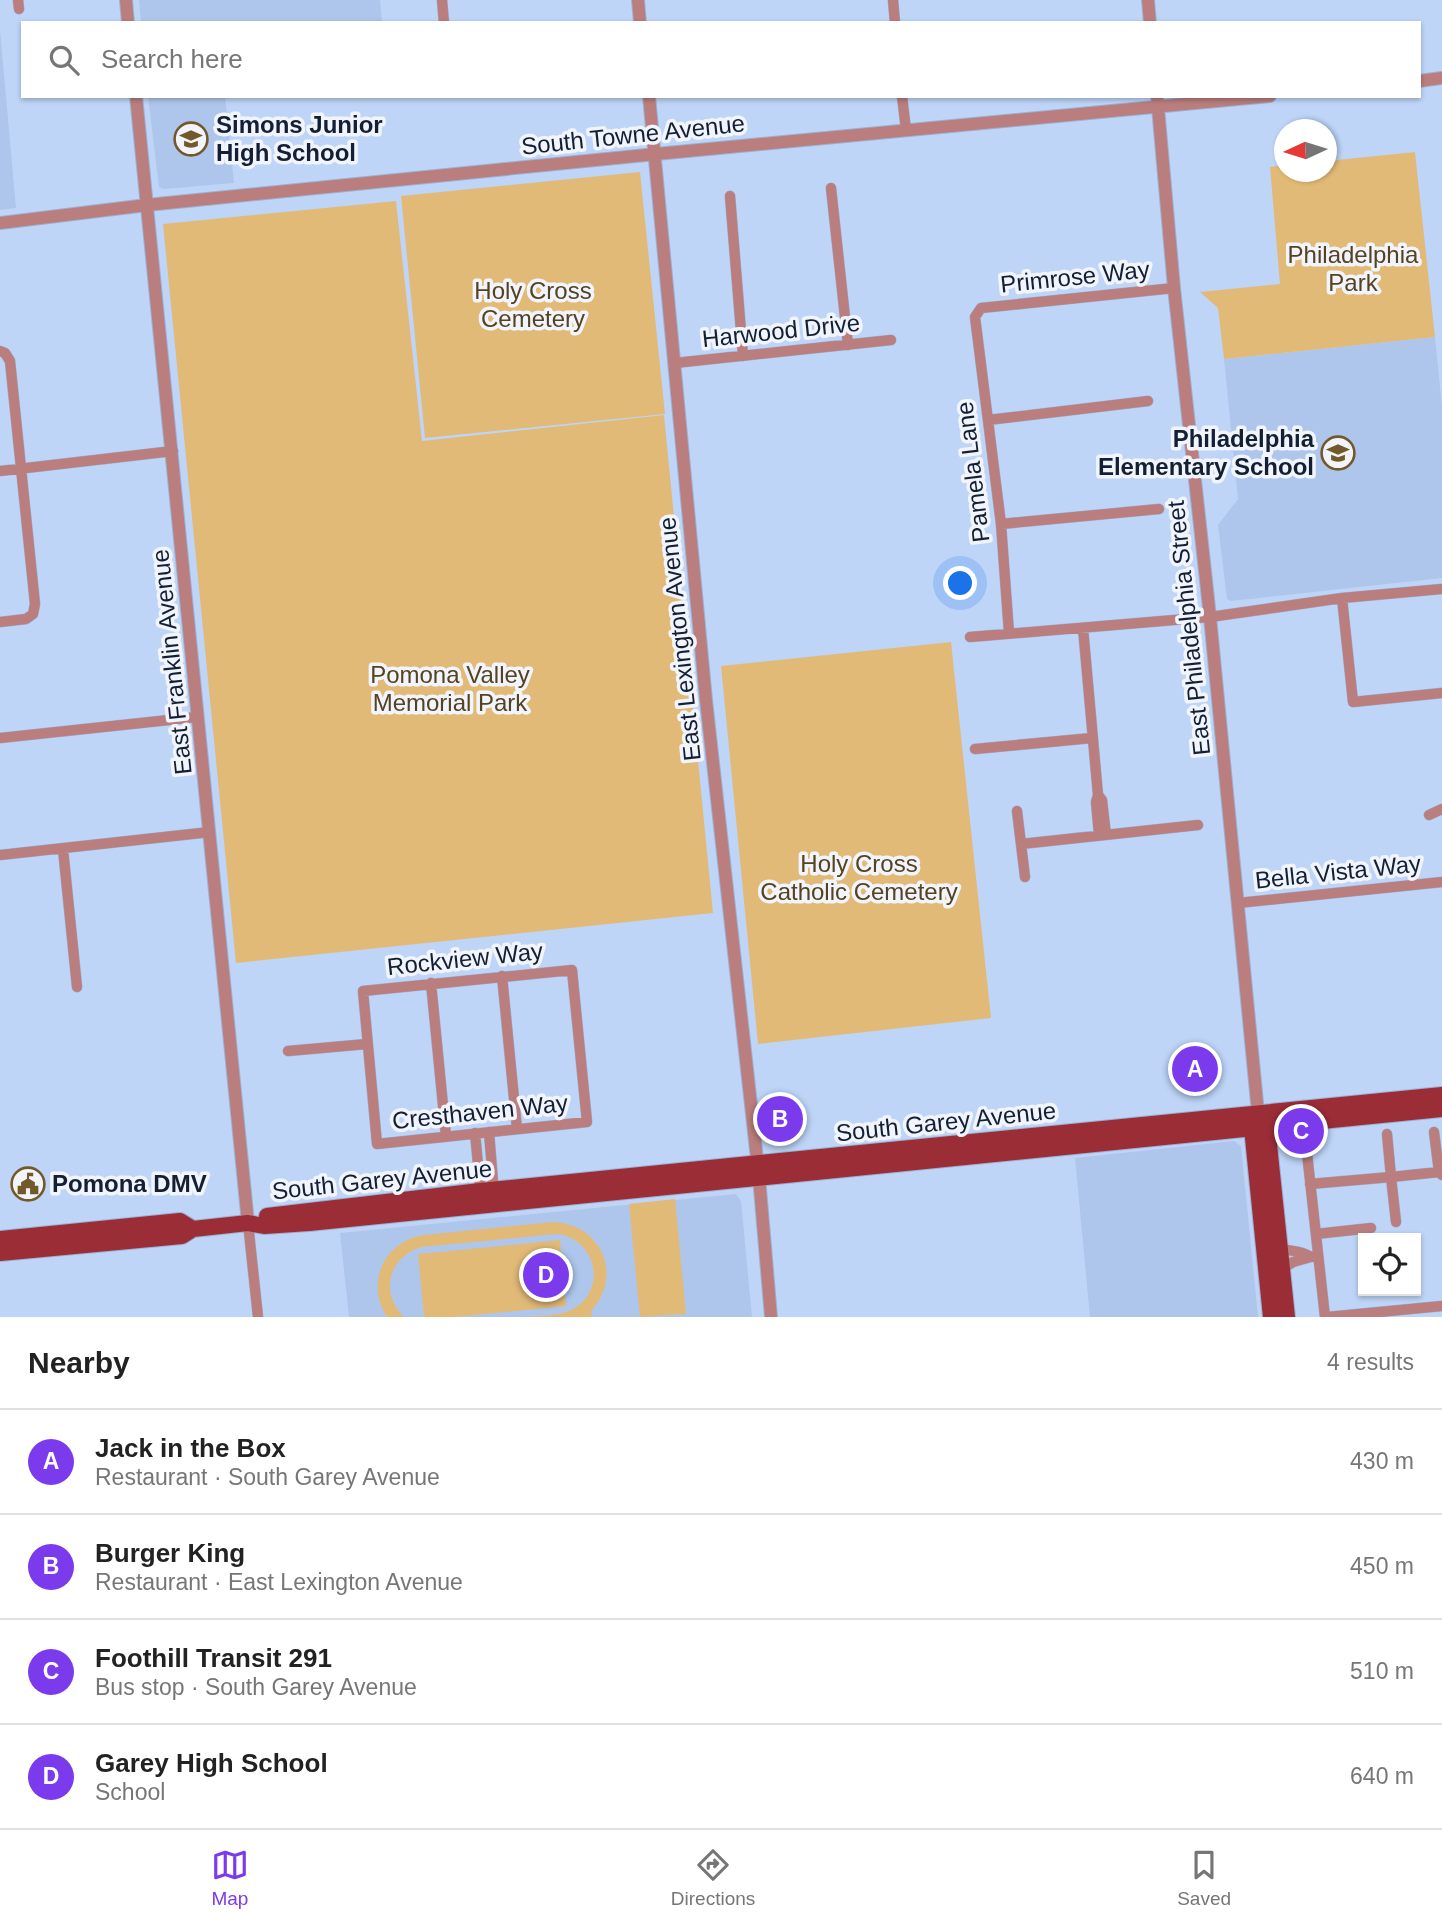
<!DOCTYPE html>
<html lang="en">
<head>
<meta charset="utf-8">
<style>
  body { margin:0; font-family:Arial,sans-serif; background:#f6f6f6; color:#222 }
  .controls { position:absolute; right:21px; bottom:21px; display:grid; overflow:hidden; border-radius:0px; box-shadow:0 2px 5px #0004 }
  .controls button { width:63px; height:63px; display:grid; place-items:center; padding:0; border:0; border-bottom:2px solid #e0e0e0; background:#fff; color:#222; font:35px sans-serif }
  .compass { position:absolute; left:1274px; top:119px; width:63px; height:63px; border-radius:50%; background:#fff; box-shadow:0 2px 5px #0004; rotate:266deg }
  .you { position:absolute; left:961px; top:584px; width:24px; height:24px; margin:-18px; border:5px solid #fff; border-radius:50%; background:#1a73e8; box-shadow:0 0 0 10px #1a73e833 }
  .badge { display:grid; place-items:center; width:46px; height:46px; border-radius:50%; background:#7c3aed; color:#fff; font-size:23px; font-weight:700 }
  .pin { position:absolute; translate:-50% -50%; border:4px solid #fff; box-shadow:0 2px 7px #0006 }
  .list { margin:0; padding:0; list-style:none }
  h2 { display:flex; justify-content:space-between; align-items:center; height:91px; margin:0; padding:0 28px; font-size:30px }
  h2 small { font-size:23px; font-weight:400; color:#767676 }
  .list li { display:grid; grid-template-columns:46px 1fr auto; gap:21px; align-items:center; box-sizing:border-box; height:105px; padding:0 28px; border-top:2px solid #e0e0e0 }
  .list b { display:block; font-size:26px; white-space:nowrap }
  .list p { margin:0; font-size:23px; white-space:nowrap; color:#767676 }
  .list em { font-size:23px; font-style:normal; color:#767676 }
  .icon { flex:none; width:38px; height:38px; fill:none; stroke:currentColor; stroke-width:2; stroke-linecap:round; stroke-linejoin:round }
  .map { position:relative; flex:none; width:1442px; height:1317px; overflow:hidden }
  .search { position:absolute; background:#fff; box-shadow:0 2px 5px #0004; left:21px; right:21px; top:21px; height:77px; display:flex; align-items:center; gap:18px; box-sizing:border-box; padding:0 24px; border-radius:0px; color:#767676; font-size:26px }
  .sheet { height:511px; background:#fff }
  nav { display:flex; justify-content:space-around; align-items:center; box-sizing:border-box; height:98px; border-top:2px solid #e0e0e0; background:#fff; font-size:19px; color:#767676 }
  nav a { display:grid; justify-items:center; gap:4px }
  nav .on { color:#7c3aed }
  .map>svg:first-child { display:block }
  .built { fill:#aec6ec }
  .green { fill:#e2ba77 }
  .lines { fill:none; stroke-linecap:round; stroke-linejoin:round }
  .minor-casing { stroke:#9cb1d1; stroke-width:11 }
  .tertiary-casing { stroke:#9cb1d1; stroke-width:14 }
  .primary-casing { stroke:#9cb1d1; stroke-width:18 }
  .minor { stroke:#bb7e7e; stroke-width:10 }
  .tertiary { stroke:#bb7e7e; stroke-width:12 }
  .primary { stroke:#9b2d37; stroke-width:16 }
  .labels { text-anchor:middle; stroke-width:7; stroke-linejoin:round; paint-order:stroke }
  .poi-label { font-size:24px; font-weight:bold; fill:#121f35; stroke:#f1f5fb; text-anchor:start }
  .street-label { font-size:24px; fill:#121f35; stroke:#f1f5fb }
  .park-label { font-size:24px; fill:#564220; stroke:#f1f5fb }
</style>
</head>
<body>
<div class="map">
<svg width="1442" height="1317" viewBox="0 0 1442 1317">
  <rect width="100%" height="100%" fill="#bed5f8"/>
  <path class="built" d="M139,0H380L382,23H141Z
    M0,30L16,208L0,210Z
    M148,96H225L234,183L164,189L159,187Z
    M1435,337L1442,407V578L1231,601L1227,599L1218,525L1238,499L1224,359Z
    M1234,1141L1241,1146L1258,1317H1090L1075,1158Z
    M736,1194L741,1201L752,1317H349L340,1233Z"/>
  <path class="green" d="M1415,152L1435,337L1224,359L1218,308L1200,292L1280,284L1270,167L1284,165V172H1326L1327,161Z
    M640,172L665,414L425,438L401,196Z
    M396,201L422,441L664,415L713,913L236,963L163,224Z
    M951,642L991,1018L758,1044L721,666Z
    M675,1199L686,1314L640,1317L629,1204Z
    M553,1222C601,1224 624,1275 591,1311L592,1317H525C540,1315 560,1317 573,1309C609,1289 595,1237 556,1234L422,1247C389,1256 379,1293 404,1317H387C365,1283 384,1241 424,1235Z
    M560,1240L566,1306L455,1317H424L418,1254Z"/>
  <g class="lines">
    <defs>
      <path id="minor" d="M18,0L19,9
        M442,0L444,23
        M893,0L895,23
        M902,96L906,130
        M831,188L848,345
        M730,196L743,356
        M0,351L5,353L10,361L35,604L33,614L26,619L0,622
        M675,363L891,340
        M988,420L1148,401
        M0,471L173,451
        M1001,524L1159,509
        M1342,598L1353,702L1442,693
        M1083,628L1098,795L1096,802L1099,835
        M1009,633L1001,524L975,317L981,308L1174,288
        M970,637L1210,617L1342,598L1442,589
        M0,738L197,717
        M975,749L1092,738
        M1098,795L1102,800L1106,835
        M1017,811L1025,877
        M1429,815L1442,809
        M1021,844L1198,825
        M63,849L77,987
        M0,855L210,832
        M1238,903L1442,882
        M572,970L587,1122L377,1144L363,991Z
        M502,976L517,1129
        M431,983L446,1136
        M288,1051L367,1044
        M489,1132L494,1194
        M1434,1132L1439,1172
        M475,1133L481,1196
        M1387,1134L1391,1177L1439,1172L1442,1175
        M1306,1144L1325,1317
        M1310,1184L1391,1177L1396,1222
        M248,1223L258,1317
        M1316,1234L1371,1228
        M1280,1248C1290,1252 1301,1250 1309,1256
        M1282,1269L1293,1262L1318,1255
        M1327,1317L1442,1306"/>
      <path id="tertiary" d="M126,0L128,23
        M638,0L640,23
        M1148,0L1150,23
        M1419,81L1442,78
        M136,96L248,1223
        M649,96L706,700L759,1177L771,1317
        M1157,96L1174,288L1210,617L1258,1113
        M0,223L147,205L656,154L1270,96"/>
      <path id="primary" d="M1256,1118L1252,1128L1271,1317
        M1262,1119L1267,1126L1287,1317
        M267,1216L480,1191L1442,1095
        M0,1239L180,1221L193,1229
        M0,1253L182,1236L193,1229L248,1223L264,1226L309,1223L1442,1109"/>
    </defs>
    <use href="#minor" class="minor-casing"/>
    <use href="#tertiary" class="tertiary-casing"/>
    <use href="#primary" class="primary-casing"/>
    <use href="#minor" class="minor"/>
    <use href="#tertiary" class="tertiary"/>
    <use href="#primary" class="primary"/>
  </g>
  <defs>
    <symbol id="school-ring" viewBox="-11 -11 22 22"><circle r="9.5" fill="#f1f5fb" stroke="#73592a" stroke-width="1.5"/><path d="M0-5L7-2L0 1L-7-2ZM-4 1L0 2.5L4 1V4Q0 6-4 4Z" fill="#73592a"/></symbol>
    <symbol id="civic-ring" viewBox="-11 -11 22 22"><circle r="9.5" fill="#f1f5fb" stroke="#73592a" stroke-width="1.5"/><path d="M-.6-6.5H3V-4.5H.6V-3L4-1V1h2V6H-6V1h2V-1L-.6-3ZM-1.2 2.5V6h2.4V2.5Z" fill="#73592a"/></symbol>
  </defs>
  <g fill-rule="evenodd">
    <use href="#school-ring" x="172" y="120" width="38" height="38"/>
    <use href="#school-ring" x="1319" y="434" width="38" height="38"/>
    <use href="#civic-ring" x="9" y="1165" width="38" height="38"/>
  </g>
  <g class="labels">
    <g class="poi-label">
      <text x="216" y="133">Simons Junior<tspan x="216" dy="28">High School</tspan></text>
      <text x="1314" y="447" text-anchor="end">Philadelphia<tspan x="1314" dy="28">Elementary School</tspan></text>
      <text x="52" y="1192">Pomona DMV</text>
    </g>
    <g class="street-label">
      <text transform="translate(633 135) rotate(-6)" y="8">South Towne Avenue</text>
      <text transform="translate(1075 277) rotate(-6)" y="8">Primrose Way</text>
      <text transform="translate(781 331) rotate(-6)" y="8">Harwood Drive</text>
      <text transform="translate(973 472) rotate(-97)" y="8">Pamela Lane</text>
      <text transform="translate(1189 628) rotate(-96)" y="8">East Philadelphia Street</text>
      <text transform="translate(680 639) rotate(-96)" y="8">East Lexington Avenue</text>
      <text transform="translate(172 662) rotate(-96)" y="8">East Franklin Avenue</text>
      <text transform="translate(1338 872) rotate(-6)" y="8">Bella Vista Way</text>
      <text transform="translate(465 959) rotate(-6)" y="8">Rockview Way</text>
      <text transform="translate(480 1112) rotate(-6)" y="8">Cresthaven Way</text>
      <text transform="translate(946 1122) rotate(-6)" y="8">South Garey Avenue</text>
      <text transform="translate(382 1180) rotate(-6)" y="8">South Garey Avenue</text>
    </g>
    <g class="park-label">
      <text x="1353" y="263">Philadelphia<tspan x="1353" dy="28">Park</tspan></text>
      <text x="533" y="299">Holy Cross<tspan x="533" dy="28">Cemetery</tspan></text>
      <text x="450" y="683">Pomona Valley<tspan x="450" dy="28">Memorial Park</tspan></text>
      <text x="859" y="872">Holy Cross<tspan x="859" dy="28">Catholic Cemetery</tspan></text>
    </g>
  </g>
</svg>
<div class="controls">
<button><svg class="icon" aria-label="locate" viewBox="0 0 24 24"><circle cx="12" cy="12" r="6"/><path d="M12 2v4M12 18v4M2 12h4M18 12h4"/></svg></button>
</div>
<svg class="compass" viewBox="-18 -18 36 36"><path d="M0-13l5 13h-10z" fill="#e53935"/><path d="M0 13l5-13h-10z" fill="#767676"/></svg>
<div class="you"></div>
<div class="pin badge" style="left:1195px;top:1069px">A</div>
<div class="pin badge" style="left:780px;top:1119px">B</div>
<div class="pin badge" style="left:1301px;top:1131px">C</div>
<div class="pin badge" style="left:546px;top:1275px">D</div>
<div class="search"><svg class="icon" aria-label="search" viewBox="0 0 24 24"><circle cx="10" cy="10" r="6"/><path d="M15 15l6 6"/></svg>Search here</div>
</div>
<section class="sheet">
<h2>Nearby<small>4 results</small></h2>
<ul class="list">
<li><span class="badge">A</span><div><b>Jack in the Box</b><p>Restaurant · South Garey Avenue</p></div><em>430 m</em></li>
<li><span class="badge">B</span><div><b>Burger King</b><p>Restaurant · East Lexington Avenue</p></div><em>450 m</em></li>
<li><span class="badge">C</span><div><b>Foothill Transit 291</b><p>Bus stop · South Garey Avenue</p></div><em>510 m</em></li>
<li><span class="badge">D</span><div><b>Garey High School</b><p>School</p></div><em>640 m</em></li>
</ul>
</section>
<nav>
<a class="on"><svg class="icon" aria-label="map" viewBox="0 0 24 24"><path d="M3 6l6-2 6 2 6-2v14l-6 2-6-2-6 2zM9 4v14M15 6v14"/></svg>Map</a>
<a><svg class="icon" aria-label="directions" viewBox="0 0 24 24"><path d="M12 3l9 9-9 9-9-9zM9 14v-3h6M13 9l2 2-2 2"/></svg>Directions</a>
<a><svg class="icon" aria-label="saved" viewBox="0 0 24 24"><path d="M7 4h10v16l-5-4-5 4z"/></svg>Saved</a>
</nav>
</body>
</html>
